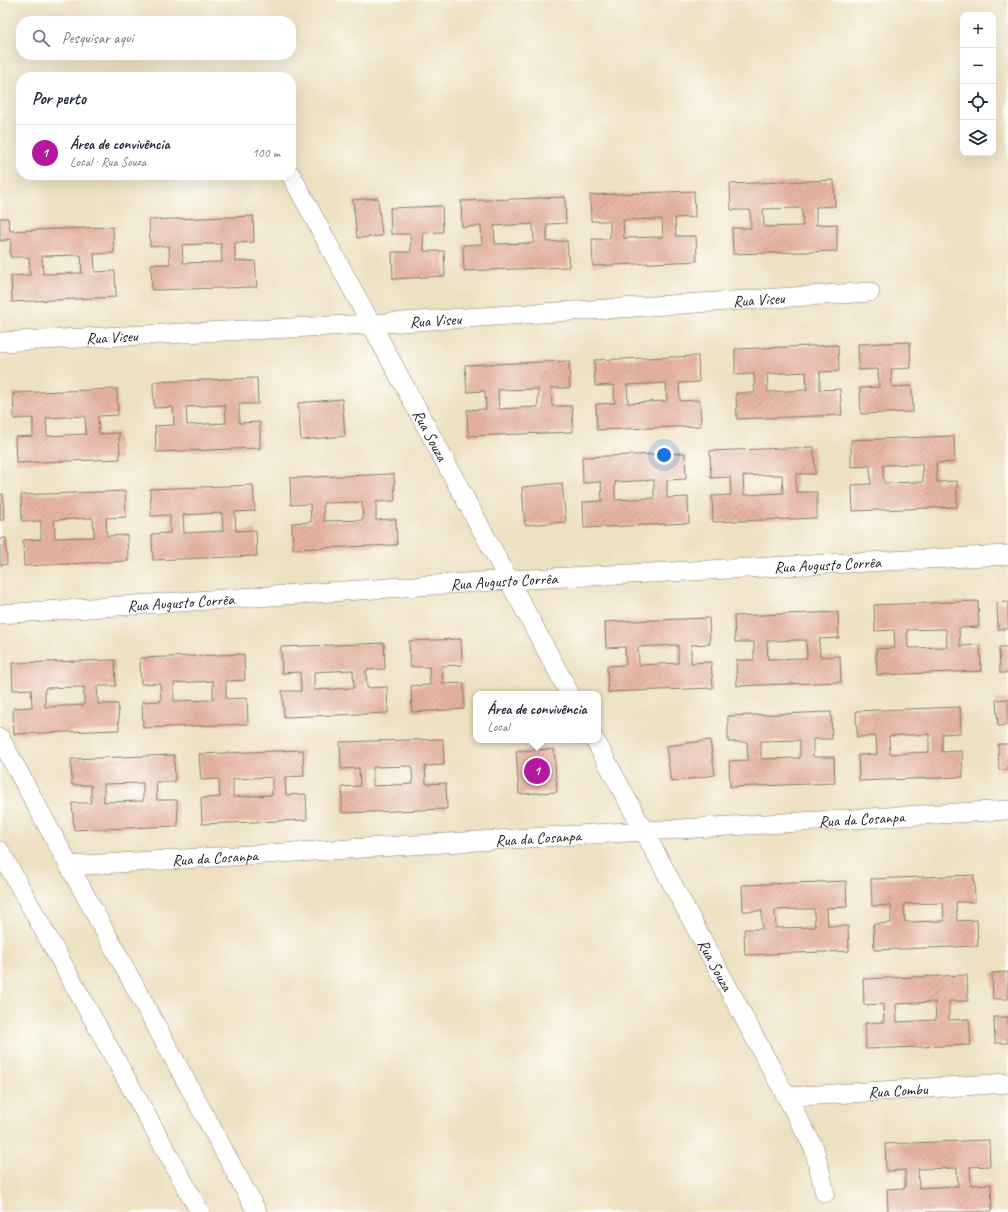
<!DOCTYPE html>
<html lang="pt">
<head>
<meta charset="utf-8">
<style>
  body { margin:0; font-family:Caveat,sans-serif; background:#f2f2f3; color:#1f2937 }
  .controls { position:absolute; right:12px; top:12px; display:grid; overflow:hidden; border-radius:8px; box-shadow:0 4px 16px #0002 }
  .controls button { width:36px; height:36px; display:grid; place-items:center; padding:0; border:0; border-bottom:1px solid #e0e1e3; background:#fff; color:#1f2937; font:20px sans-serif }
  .you { position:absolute; left:664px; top:455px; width:14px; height:14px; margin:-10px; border:3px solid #fff; border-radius:50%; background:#1a73e8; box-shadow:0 0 0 6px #1a73e833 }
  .badge { display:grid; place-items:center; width:26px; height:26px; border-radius:50%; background:#b5179e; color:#fff; font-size:13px; font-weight:700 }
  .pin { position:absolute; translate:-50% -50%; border:2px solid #fff; box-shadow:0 1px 4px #0006 }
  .popup { position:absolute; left:473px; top:691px; width:128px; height:52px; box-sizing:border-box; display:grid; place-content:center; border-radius:8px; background:#fff; filter:drop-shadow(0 1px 3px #0005); font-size:13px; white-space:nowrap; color:#747a83 }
  .popup b { font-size:15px; color:#1f2937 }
  .popup::after { content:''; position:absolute; left:50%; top:100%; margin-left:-8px; border:8px solid transparent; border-top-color:#fff }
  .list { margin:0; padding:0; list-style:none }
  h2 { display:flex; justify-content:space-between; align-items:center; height:52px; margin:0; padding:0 16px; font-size:17px }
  h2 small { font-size:13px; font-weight:400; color:#747a83 }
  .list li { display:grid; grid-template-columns:26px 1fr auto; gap:12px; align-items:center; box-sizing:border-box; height:56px; padding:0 16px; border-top:1px solid #e0e1e3 }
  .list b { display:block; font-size:15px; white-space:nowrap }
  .list p { margin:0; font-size:13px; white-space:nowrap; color:#747a83 }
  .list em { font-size:13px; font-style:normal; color:#747a83 }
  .icon { flex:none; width:22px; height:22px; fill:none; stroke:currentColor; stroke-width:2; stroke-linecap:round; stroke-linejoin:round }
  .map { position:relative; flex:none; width:1008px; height:1212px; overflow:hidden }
  .search { position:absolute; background:#fff; box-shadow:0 4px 16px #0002; left:16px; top:16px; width:280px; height:44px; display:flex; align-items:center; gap:10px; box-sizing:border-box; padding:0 14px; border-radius:16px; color:#747a83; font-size:15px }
  .panel { position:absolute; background:#fff; box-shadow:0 4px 16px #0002; left:16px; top:72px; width:280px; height:108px; border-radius:16px }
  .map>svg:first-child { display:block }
  .building { fill:url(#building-hatch); fill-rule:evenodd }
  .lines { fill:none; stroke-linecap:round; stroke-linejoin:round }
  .minor-casing { stroke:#857e6f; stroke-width:20 }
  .minor { stroke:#fff; stroke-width:19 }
  .labels { text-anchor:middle; stroke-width:4; stroke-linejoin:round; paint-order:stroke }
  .street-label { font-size:16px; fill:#1c1c1c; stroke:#fdfcf7 }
</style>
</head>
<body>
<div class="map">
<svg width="1008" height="1212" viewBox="0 0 1008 1212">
  <defs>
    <pattern id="building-hatch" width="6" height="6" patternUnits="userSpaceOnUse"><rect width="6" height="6" fill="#e6b3a1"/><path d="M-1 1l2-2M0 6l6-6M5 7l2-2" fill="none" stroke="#c5998a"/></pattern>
  </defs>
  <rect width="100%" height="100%" fill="#fdfcf7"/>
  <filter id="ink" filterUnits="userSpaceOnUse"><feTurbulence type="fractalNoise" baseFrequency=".025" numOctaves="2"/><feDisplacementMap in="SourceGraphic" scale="8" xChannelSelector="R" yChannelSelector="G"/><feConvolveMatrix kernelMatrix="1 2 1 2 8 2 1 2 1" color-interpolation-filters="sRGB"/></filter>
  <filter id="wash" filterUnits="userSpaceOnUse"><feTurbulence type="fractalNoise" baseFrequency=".012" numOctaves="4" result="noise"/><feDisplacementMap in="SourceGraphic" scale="16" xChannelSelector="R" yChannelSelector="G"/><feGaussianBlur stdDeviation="0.9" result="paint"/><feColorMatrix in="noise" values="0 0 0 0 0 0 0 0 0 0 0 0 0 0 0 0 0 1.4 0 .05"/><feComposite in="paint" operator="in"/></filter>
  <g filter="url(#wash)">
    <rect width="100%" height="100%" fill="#eee1c2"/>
    <g id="blocks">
      <path class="building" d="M834,180L835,206L816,207V225L837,224V251L733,254L732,228H751L750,210H731L730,184ZM802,208L803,226L764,227L763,209Z
        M694,191L695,217L675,218L676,236H696L697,261L593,266L592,239H610V221H591L590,195ZM662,219L663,237L624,238L623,220Z
        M565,197L566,223L547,224V242L567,241L569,267L464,271L463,245L482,244L481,226L462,227L461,201ZM533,224L534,243L495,244L494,226Z
        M378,198L382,236L357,238L353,200Z
        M442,206L443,232L423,233L424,251H444L445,276L393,279L392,252H411L410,234H391L390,208Z
        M253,216L254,242L235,243V261H255L257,287L152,290L151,264H170L169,246H150L149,220ZM202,244H221L222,262L183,263L182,245Z
        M0,218H8L10,231L113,227L114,253L94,254L95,272L115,271L116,297L12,302L11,276L30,275L29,257H10L11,239L0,241ZM81,255L82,273L43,274L42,256Z
        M910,342L911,368L891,369L892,387L912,386L913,412L861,414L860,388L879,387L878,369L859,370L858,344Z
        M838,345L839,371L820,372V390L840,389L842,415L737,419L736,393H755L754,374L735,375V349ZM806,372L807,390L768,392L767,374Z
        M698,356L699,382L679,383L680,401L700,400L701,426L597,430L596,404L615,403L614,385L595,386L594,360ZM666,383L667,401L628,403L627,385Z
        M569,361L570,388H551L552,406H572L573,432L468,436L467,410L486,409L485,391L467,392L465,365ZM538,389V407L499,409L498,390Z
        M257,378L258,404H239V423L260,422V448L156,452L155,426L174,425L173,407L154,408L153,382ZM225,405L226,423L187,425L186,407Z
        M117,389L118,415L98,416L99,434L119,433L120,459L16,463L15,437L33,436V418L14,419L13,393ZM85,416L86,434L47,436L46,418Z
        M342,399L345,436L301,440L298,403Z
        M954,436L955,462L936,463L937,482L957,481V507L853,511L852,485L871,484L870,466L851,467V440ZM922,464L923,482L884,483L883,465Z
        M814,447L815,474H796V492H817V518L713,522L712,496L731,495L730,477L711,478L710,451ZM763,475H782L783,493L744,495L743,476Z
        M685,453L686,479L667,480V498L688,497L689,523L584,528L583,502L602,501L601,482L583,483L582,457ZM654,480V498L615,500V482Z
        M394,474L395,501L376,502V520L396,519L397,545L293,549L292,523L311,522L310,504L291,505L290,478ZM362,502L363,520L324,521L323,503Z
        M562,483L566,522L525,525L522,487Z
        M253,485L255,511L235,512L236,531L256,530L257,556L153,560L152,534L170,533V515L151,516L150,489ZM222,513L223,531L184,533L183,515Z
        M125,491L126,517L106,518L107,536L127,535L128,561L24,566L23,540L41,539V521H22L21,495ZM93,518L94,537L55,538L54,520Z
        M0,494H3L4,520H0Z
        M6,538L7,564L0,565V539Z
        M978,601L979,627L959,628L960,646L980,645L981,671L877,675L876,649L895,648L894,630L875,631L874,605ZM946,629L947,647L908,648L907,630Z
        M1008,602V629H998L997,603Z
        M838,612L839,638L819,639L820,657L840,656L841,682L737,686L736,660H754V642H735L734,616ZM806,640L807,658L768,659L767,641Z
        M709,618L710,644L691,645V663L711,662L713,688L608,692L607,666L626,665L625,647L606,648L605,622ZM678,645V663L639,665L638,647Z
        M461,639L462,665L442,666L443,684L464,683V709L412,712L411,686L430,685L429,667H410L409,641Z
        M384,643L385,669L366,670L367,688L387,687L388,713L284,717L282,691H301L300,672L282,673L281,647ZM353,670L354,688L314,690V672Z
        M999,647H1008V673H1000Z
        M244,654L245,680L226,681V699L247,698L248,724L143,728L142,702L161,701L160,683L141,684L140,658ZM213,681V700L174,701V683Z
        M115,660L116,686H97L98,704H118L119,730L14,734L13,708L32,707L31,689L13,690L12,663ZM84,687V705L45,707V688Z
        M1008,699V725L998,726L996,700Z
        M960,707L961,733L942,734V752L962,751L963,777L859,781L858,755L877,754L876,736L857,737L856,711ZM929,734V752L890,754L889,736Z
        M831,712L832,739H813V757H834L835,783L730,787L729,761L748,760L747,742H728V716ZM800,740V758L761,759V741Z
        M443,739L444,765L425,766L426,784L446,783L447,809L342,813V787L360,786L359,768L341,769L340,742ZM412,766L413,784L373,786V767Z
        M710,740L715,775L671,782L666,746Z
        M998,744H1008V770H999Z
        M554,749L557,792L519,794L516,751Z
        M303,750L304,776L285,777L286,795L306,794L307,820L202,824L201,798L220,797L219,779L201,780L199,754ZM272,777V795L233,797V779Z
        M174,755L175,782H156L157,800H177L178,826L74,830L72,803H91V785H72L71,759ZM143,783V801L104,802V784Z
        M974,875L975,902H956L957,921L977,920L978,946L874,950L873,924L891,923V905L872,906L871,879ZM943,903L944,921L905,922L904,904Z
        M846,881L847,907L827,908L828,926H848L849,951L745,955L744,929H762V911H743L742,885ZM795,909H814L815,927L776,928L775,910Z
        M1008,972V999H993L992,973Z
        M967,975L968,1001H949V1020L969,1019L971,1045L866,1049L865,1023L884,1022L883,1004L864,1005L863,979ZM935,1002L936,1020L897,1022L896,1004Z
        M994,1017H1008V1043H995Z
        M989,1140L990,1166L970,1167L971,1185L991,1184L992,1211L960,1212H888L887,1189L905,1188V1170L886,1171L885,1144ZM957,1168L958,1186L919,1188L918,1169Z"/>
    </g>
  </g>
  <g filter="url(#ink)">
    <use href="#blocks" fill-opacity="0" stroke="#857e6f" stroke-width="1"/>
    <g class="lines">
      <defs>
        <g id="minor">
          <path id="s1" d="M291,175L570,694"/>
          <path id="s2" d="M0,342L371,324L870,292"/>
          <path id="s3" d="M0,614L509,580L1008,555"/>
          <path d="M0,738L257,1212"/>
          <path id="s4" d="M595,740L814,1148L825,1193"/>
          <path d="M0,851L200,1212"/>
          <path id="s5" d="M69,866L644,831L1008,810"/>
          <path id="s6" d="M787,1097L1008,1083"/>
        </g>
      </defs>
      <use href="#minor" class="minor-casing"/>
      <use href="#minor" class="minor"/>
    </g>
  </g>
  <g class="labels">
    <g class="street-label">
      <text dy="6" stroke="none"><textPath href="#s2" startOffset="760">Rua Viseu</textPath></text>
      <text dy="6" stroke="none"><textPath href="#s2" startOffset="436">Rua Viseu</textPath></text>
      <text dy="6" stroke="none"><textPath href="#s2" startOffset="112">Rua Viseu</textPath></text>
      <text dy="6" stroke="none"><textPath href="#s1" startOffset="295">Rua Souza</textPath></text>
      <text dy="6" stroke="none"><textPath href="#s3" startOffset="829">Rua Augusto Corrêa</textPath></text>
      <text dy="6" stroke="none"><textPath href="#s3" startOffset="505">Rua Augusto Corrêa</textPath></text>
      <text dy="6" stroke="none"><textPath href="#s3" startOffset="181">Rua Augusto Corrêa</textPath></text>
      <text dy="6" stroke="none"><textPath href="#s5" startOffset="794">Rua da Cosanpa</textPath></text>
      <text dy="6" stroke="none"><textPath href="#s5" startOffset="470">Rua da Cosanpa</textPath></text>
      <text dy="6" stroke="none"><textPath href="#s5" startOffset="146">Rua da Cosanpa</textPath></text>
      <text dy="6" stroke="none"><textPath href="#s4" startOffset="255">Rua Souza</textPath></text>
      <text dy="6" stroke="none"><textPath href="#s6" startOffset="111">Rua Combu</textPath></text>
    </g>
  </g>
</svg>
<div class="controls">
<button>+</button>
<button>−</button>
<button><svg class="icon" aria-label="locate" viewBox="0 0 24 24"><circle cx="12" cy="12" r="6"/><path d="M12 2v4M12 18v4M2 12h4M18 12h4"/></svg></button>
<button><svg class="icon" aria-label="layers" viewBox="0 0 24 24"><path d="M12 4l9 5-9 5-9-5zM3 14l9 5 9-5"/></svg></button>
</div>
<div class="you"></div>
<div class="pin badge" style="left:537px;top:771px">1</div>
<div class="popup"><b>Área de convivência</b>Local</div>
<div class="search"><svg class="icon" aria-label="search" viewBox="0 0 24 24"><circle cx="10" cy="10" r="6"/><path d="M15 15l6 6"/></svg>Pesquisar aqui</div>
<section class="panel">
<h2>Por perto<small></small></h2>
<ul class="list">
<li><span class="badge">1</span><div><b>Área de convivência</b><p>Local · Rua Souza</p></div><em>100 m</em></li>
</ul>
</section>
</div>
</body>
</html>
